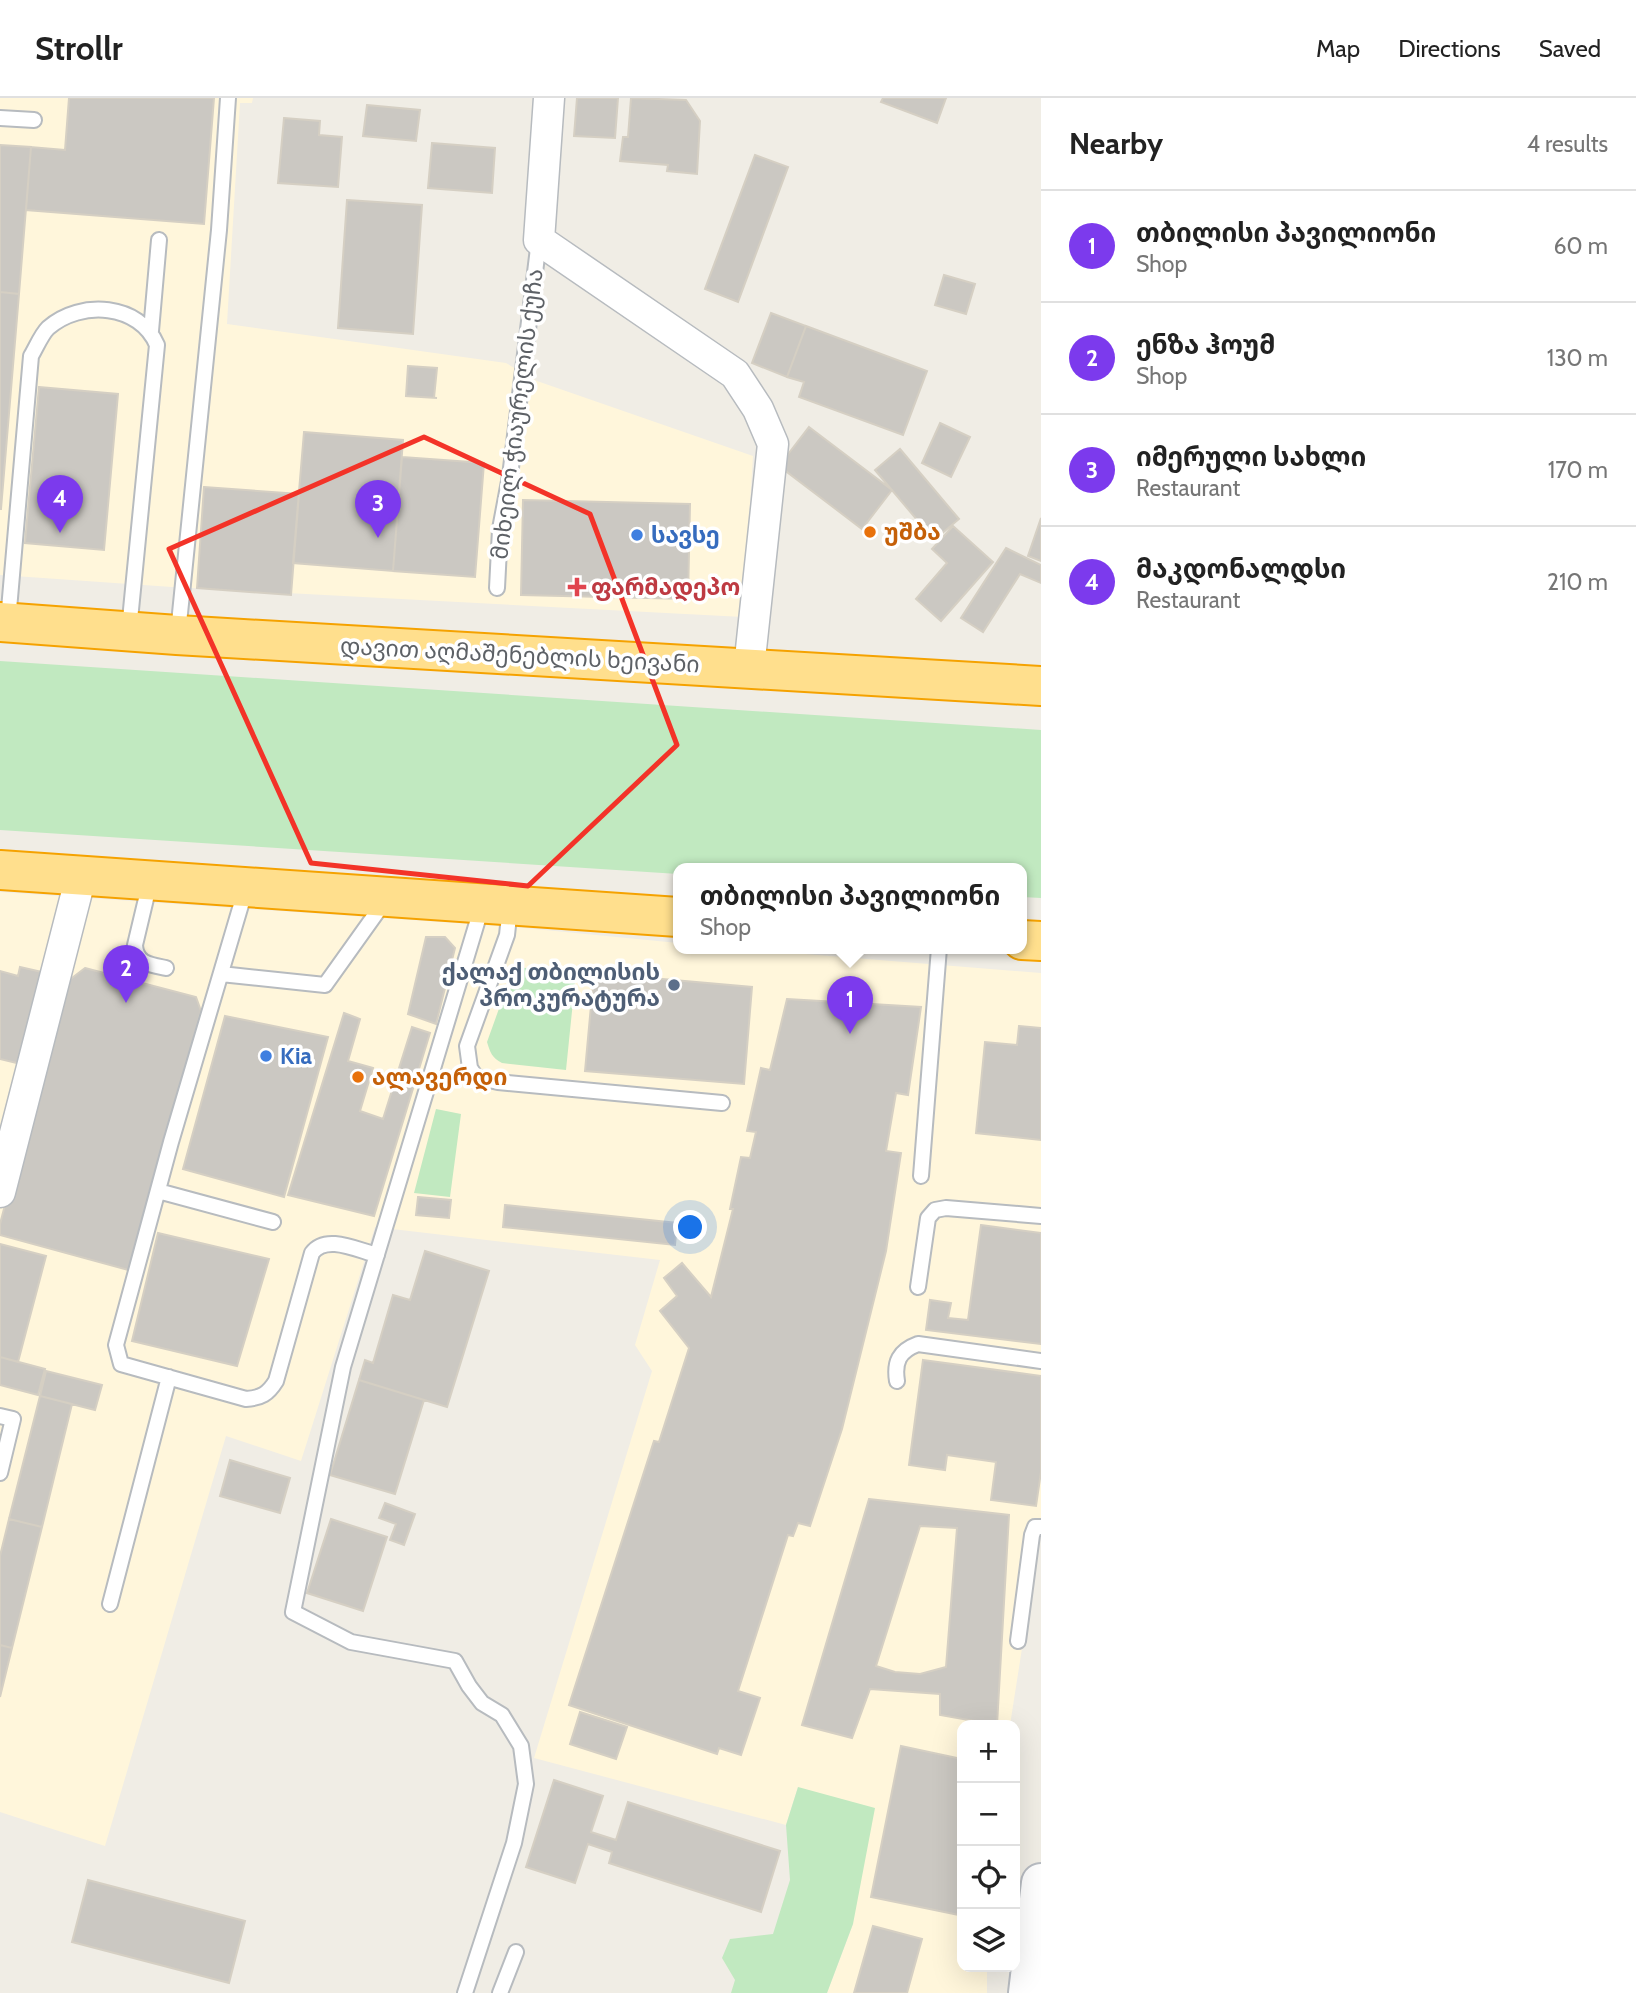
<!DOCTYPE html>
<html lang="en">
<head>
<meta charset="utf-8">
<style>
  body { margin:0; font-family:Cabin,"Noto Sans Georgian",sans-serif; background:#f2f2f2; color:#222 }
  .controls { position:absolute; right:21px; bottom:21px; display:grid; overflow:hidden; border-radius:14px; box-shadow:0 7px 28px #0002 }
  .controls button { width:63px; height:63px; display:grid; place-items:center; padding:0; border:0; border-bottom:2px solid #e0e0e0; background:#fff; color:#222; font:35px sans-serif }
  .you { position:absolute; left:691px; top:1130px; width:24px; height:24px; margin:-18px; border:5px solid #fff; border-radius:50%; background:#1a73e8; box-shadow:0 0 0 10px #1a73e833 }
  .badge { display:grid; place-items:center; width:46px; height:46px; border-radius:50%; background:#7c3aed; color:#fff; font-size:23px; font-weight:700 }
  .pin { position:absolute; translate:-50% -58px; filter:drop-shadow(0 2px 4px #0008) }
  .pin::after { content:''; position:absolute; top:37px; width:24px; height:21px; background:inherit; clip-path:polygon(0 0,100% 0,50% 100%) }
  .popup { position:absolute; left:673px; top:765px; width:354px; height:91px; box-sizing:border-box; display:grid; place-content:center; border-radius:14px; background:#fff; filter:drop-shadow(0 2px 5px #0005); font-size:23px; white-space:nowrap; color:#767676 }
  .popup b { font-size:26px; color:#222 }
  .popup::after { content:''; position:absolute; left:50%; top:100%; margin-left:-14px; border:14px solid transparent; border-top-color:#fff }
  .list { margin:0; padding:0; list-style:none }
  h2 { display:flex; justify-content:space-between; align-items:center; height:91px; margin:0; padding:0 28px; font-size:30px }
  h2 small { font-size:23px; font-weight:400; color:#767676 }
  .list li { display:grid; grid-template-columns:46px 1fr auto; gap:21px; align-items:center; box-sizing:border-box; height:112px; padding:0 28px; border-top:2px solid #e0e0e0 }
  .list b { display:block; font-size:26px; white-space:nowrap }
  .list p { margin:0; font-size:23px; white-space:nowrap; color:#767676 }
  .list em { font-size:23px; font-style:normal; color:#767676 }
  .icon { flex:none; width:38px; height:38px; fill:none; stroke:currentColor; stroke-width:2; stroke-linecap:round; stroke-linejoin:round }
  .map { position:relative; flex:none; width:1041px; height:1895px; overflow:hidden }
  header { display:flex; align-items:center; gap:42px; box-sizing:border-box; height:98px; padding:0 35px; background:#fff; border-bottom:2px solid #e0e0e0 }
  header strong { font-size:33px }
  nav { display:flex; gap:38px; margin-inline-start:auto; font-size:24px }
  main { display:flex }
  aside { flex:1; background:#fff }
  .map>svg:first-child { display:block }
  .commercial { fill:#fff6db }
  .green { fill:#c1e9c0 }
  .building { fill:#cbc8c2; stroke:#d5cfc3; stroke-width:2; fill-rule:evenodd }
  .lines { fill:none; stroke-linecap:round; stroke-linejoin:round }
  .lane-casing { stroke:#b7bbbf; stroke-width:18 }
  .street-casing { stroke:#b7bbbf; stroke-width:33 }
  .secondary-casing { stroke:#b8bcc2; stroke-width:42 }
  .highway-casing { stroke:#f5a200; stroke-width:42 }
  .lane { stroke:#fff; stroke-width:14 }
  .street { stroke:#fff; stroke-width:30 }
  .secondary { stroke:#fff; stroke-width:38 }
  .highway { stroke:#ffdf8d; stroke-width:38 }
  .marked { fill:none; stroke:#f33328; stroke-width:5; stroke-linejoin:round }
  .food-dot { fill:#e8710a; stroke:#fff; stroke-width:2.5 }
  .shop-dot { fill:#3f7fe0; stroke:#fff; stroke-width:2.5 }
  .health-dot { fill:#e0444e; stroke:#fff; stroke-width:2.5 }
  .service-dot { fill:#5c6f8a; stroke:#fff; stroke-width:2.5 }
  .labels { text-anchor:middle; stroke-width:7; stroke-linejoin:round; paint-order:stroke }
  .street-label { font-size:23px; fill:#5d6166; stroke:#fff }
  .food-label { font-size:23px; font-weight:bold; fill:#c56008; stroke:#fff; text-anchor:start }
  .shop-label { font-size:23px; font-weight:bold; fill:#366cbe; stroke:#fff; text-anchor:start }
  .health-label { font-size:23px; font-weight:bold; fill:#be3a42; stroke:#fff; text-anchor:start }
  .service-label { font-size:23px; font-weight:bold; fill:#4e5e75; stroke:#fff; text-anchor:end }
</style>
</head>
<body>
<header>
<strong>Strollr</strong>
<nav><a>Map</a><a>Directions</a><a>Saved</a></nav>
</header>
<main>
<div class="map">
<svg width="1041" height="1895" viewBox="0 0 1041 1895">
  <rect width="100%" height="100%" fill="#f0ede5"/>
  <path class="commercial" d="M0,0H253L252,5H240L227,226L506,265L537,283L753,358L743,519L172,489L0,477Z
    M0,794L514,829L678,845V850H730L1041,875V1429L1010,1627H962V1869H987V1895H827L853,1826L798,1689L786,1727L534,1660L652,1273L635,1247L660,1162L375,1129L301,1363L226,1338L105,1748L0,1714Z"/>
  <path class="green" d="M0,563L1041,632V800L1022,799V770H678V776L0,732Z
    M514,869L576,874L566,972L502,965C492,960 490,954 487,944Z
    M436,1011L461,1016L450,1099L414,1095Z
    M798,1689L875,1710L853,1826L827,1895H731L735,1882L722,1860L730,1841L773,1836L790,1782L786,1727Z"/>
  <path class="building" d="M69,0H214L204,126L26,112L31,49L65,52Z
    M577,0H618L615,40L574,38Z
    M631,0L686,2L700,23L697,76L667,73L668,67L620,63L623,39H628Z
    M883,0H946L937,25L881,4Z
    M367,7L420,12L416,43L363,38Z
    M284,20L320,23L319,37L342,39L338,89L278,85Z
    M432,45L495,50L492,95L428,90Z
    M0,47L31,49L19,196L0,194Z
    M755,57L788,69L738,204L705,191Z
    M347,102L422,107L413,236L338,230Z
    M944,177L975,186L966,216L935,207Z
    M0,194L19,196L1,411H0Z
    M771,215L806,228L787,279L752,265Z
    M806,228L927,273L903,337L799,299L804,284L787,279Z
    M408,268L437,270L434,300H437L406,298Z
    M39,289L118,296L104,452L25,445Z
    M940,325L970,339L951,379L922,365Z
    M809,329L892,392L862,431L779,368Z
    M304,334L403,342L393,473L293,465Z
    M900,351L959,421L934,442L875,372Z
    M402,359L484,365L475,479L393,473Z
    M204,389L299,396L291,497L197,490Z
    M523,402L690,406L688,501L521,497Z
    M1041,420V463L1028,458Z
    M953,428L993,464L941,523L916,501L947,465L932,451Z
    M1006,450L1041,467V485L1020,476L983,534L961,520Z
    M426,839H445L455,850L436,926L408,916Z
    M20,869L42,874L25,967L0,961V873L18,878Z
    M85,870L196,899L201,913L132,1173L0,1137V1126L64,886Z
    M594,875L752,889L744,986L585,973Z
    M787,901L921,909L908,997L896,995L886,1053L901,1055L886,1153L842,1331L810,1428L798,1425L793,1438L788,1437L738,1593L760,1600L741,1657L719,1650L717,1656L569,1607L654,1343L659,1344L689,1250L660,1213L677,1198L664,1180L682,1165L711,1199L733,1111H730L741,1059L750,1060L756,1034L747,1033L761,970L770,972Z
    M344,915L360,921L348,963L373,970L360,1013L383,1021L412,929L430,935L374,1118L288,1097Z
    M225,918L328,939L284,1099L183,1071Z
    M1019,928L1041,930V1042L976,1035L985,944L1017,947Z
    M418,1099L451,1102L449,1120L416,1117Z
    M505,1107L677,1125L675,1147L503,1129Z
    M981,1127L1041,1135V1246L926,1232L930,1202L951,1205L948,1220L968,1222Z
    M158,1135L269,1161L237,1268L132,1243Z
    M0,1146L46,1158L18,1264L0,1259Z
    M425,1153L489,1173L447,1309L359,1282L365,1262L373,1265L393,1197L410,1202Z
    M0,1259L45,1271L38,1297L0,1287Z
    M923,1262L1041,1278V1374L1036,1408L991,1402L996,1364L947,1357L945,1372L909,1367Z
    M46,1273L102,1287L95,1312L40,1298Z
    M359,1282L424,1302L395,1396L330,1377Z
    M40,1298L72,1306L42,1429L9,1421Z
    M230,1362L290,1380L280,1415L220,1398Z
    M869,1401L1009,1417L997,1627L940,1617V1596L870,1591L852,1640L802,1627ZM920,1428L957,1430L946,1569L920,1576L895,1574L876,1568Z
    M385,1405L415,1416L404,1447L390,1442L396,1426L379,1420Z
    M9,1421L42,1429L12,1550L0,1547V1458Z
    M331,1421L387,1439L363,1513L307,1495Z
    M0,1547L12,1550L0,1599Z
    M580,1614L627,1629L616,1661L570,1646Z
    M901,1648L962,1661V1801L959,1817L871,1799Z
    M554,1682L603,1698L591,1734L616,1742L628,1704L780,1753L761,1814L609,1765L612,1754L588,1746L575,1785L526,1769Z
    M88,1782L245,1823L229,1885L72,1844Z
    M873,1828L922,1841L907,1895H854Z"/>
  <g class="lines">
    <defs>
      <path id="lane" d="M0,20L34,22
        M151,233L159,142
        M497,490L500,431L510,378L539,142
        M8,523L31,258C36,250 41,237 48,230C81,201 140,206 157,247L129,532
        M178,535L219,132L228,0
        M150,784L135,847C136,866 151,867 166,870
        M246,790L171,1044L116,1247L121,1266L246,1301C261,1300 268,1296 276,1283L312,1155C326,1136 357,1152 377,1157
        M510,809L507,837L467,948L470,970L476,979L498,984L722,1005
        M221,876L325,887L385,803
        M921,1078L939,850
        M158,1093L273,1124
        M918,1189L928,1120L935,1112L946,1110L1041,1118
        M897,1283C894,1264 899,1253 918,1246L1041,1263
        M0,1318L13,1321L0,1375
        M110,1506L169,1279
        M1018,1543L1032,1437L1035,1429H1041
        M465,1895L514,1745L526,1686L521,1648L502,1617L482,1605L469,1588L455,1563L351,1544L293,1514L343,1269L482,808
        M500,1895L516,1854"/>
      <path id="street" d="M549,0L539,142L735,276L758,311L773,346L749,570
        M0,1094L81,778"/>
      <path id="secondary" d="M1028,1895L1041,1785"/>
      <path id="highway" d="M0,524L177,537L1041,588
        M0,772L678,819
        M1022,842L1041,843"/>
    </defs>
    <use href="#lane" class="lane-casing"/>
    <use href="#street" class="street-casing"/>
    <use href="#secondary" class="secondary-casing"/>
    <use href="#highway" class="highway-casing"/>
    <use href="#lane" class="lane"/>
    <use href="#street" class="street"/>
    <use href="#secondary" class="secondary"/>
    <use href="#highway" class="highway"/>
  </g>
  <path class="marked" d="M424,339L590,416L677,647L528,788L311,765L169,451Z"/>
  <g class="food-dot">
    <circle cx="870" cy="434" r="7"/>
    <circle cx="358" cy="979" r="7"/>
  </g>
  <g class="shop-dot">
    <circle cx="637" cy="437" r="7"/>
    <circle cx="266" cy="958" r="7"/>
  </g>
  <path class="health-dot" d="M573.5 478.5h7v7h7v7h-7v7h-7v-7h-7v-7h7z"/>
  <circle class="service-dot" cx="674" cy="887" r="7"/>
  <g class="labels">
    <g class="street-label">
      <text transform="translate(517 316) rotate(-83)" y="8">მიხეილ ჭიაურელის ქუჩა</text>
      <text transform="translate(520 557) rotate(3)" y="8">დავით აღმაშენებლის ხეივანი</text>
    </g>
    <g class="food-label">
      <text x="884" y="442">უშბა</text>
      <text x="372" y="987">ალავერდი</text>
    </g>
    <g class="shop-label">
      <text x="651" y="445">სავსე</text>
      <text x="280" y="966">Kia</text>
    </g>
    <g class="health-label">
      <text x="591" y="497">ფარმადეპო</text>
    </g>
    <g class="service-label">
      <text x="660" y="882">ქალაქ თბილისის<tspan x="660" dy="26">პროკურატურა</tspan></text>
    </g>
  </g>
</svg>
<div class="controls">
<button>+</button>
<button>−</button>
<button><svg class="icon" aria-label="locate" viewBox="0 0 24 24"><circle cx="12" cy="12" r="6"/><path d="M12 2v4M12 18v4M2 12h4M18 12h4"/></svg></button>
<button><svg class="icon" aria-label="layers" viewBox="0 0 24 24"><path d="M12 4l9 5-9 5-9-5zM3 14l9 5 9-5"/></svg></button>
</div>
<div class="you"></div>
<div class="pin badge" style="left:850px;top:936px">1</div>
<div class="popup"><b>თბილისი პავილიონი</b>Shop</div>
<div class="pin badge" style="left:126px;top:905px">2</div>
<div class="pin badge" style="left:378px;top:440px">3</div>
<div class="pin badge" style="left:60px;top:435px">4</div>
</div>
<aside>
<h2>Nearby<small>4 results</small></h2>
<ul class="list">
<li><span class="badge">1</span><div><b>თბილისი პავილიონი</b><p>Shop</p></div><em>60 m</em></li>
<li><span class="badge">2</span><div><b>ენზა ჰოუმ</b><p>Shop</p></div><em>130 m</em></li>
<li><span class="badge">3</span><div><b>იმერული სახლი</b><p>Restaurant</p></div><em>170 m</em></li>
<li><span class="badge">4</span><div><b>მაკდონალდსი</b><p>Restaurant</p></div><em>210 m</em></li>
</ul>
</aside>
</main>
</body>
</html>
